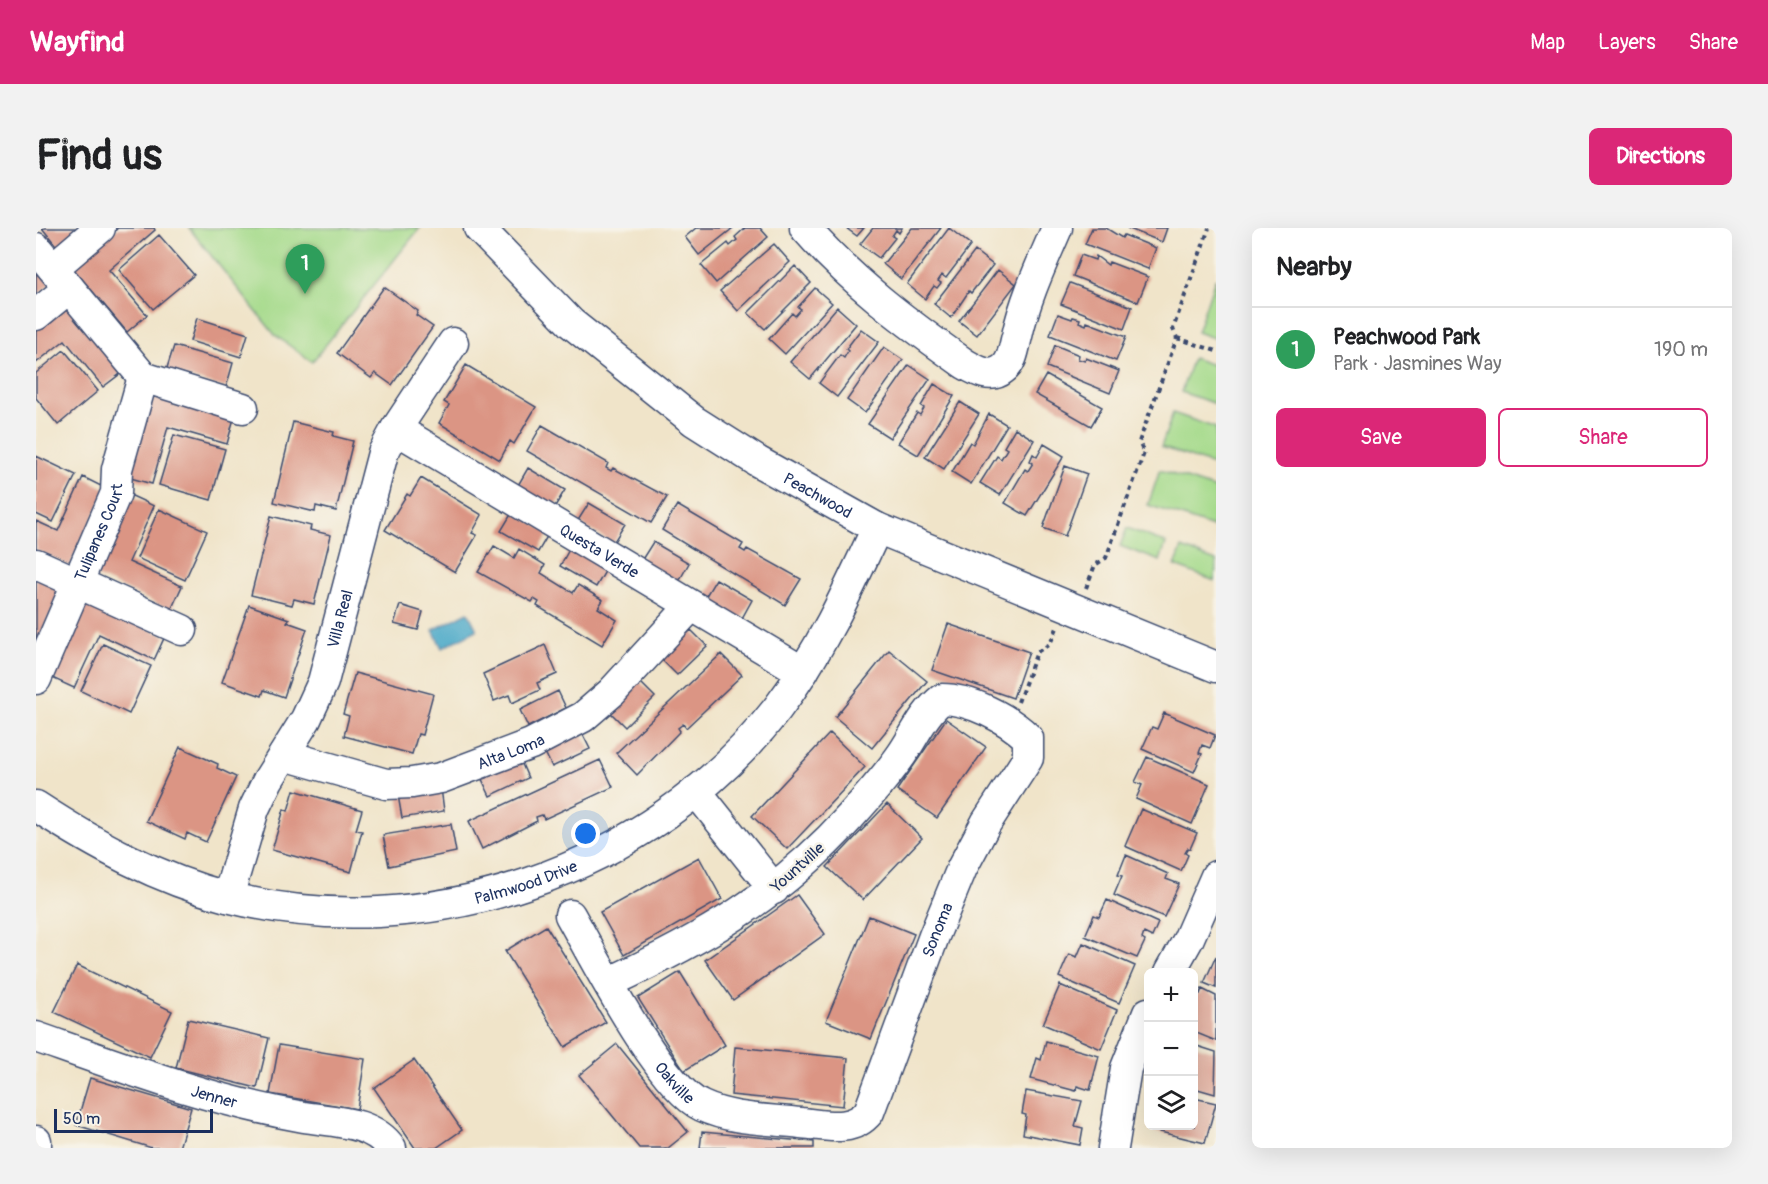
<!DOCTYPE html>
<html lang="en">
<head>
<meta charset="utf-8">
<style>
  body { margin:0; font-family:Pangolin,sans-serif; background:#f2f2f2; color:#202124 }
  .controls { position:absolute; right:18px; bottom:18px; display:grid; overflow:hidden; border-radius:9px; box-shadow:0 6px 24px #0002 }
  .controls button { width:54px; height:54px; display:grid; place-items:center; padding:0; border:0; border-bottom:2px solid #e0e0e0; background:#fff; color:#202124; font:30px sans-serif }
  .scale { position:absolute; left:18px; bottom:15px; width:159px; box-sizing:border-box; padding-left:6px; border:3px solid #1b2f5e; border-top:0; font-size:16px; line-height:21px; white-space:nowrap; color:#1b2f5e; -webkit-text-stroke:4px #f7f3e8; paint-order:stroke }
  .you { position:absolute; left:550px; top:606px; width:21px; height:21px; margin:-15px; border:4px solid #fff; border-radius:50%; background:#1a73e8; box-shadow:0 0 0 9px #1a73e833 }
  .badge { display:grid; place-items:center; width:39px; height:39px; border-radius:50%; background:#db2777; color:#fff; font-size:20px; font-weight:700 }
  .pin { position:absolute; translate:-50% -50px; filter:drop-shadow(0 2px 3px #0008) }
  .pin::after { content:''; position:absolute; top:32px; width:21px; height:18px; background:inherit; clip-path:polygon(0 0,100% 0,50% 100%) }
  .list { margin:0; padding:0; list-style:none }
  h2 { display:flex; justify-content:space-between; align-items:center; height:78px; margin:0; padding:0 24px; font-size:26px }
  h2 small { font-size:20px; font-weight:400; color:#757577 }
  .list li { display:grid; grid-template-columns:39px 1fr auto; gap:18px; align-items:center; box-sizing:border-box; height:84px; padding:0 24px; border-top:2px solid #e0e0e0 }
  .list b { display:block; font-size:22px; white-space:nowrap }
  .list p { margin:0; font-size:20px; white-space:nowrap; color:#757577 }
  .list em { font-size:20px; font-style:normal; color:#757577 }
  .actions { display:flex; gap:12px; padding:18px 24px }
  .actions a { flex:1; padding:14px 0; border:2px solid #db2777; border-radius:9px; text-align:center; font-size:21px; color:#db2777 }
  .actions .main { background:#db2777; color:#fff }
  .icon { flex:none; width:33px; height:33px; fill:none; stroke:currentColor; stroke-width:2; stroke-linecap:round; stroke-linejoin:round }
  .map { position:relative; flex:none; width:1180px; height:920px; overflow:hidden; border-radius:9px }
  header { display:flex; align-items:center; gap:36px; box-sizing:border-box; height:84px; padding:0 30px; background:#db2777; color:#fff }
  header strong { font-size:28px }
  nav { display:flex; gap:33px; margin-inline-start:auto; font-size:21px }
  .intro { display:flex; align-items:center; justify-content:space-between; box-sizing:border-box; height:144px; padding:0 36px }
  h1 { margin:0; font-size:42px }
  .button { padding:15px 27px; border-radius:9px; background:#db2777; color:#fff; font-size:21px; font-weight:700 }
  main { display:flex; gap:36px; padding:0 36px }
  aside { flex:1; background:#fff; border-radius:9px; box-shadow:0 6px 24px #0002 }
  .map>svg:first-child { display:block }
  .green { fill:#a4da8a; stroke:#608474; stroke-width:1.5 }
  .water { fill:#49a8c8; stroke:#326c93; stroke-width:1.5 }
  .building { fill:#db9584 }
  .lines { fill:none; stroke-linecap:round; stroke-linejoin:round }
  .minor-casing { stroke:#3b4a6e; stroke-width:33 }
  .path { stroke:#3b4a6e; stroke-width:4; stroke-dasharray:4.5 4.5; stroke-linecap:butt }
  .minor { stroke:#fff; stroke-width:30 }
  .labels { text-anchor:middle; stroke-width:5; stroke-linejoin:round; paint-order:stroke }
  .street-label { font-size:16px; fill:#1b2f5e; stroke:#f7f3e8 }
</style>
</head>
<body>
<header>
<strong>Wayfind</strong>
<nav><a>Map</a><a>Layers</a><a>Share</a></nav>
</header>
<div class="intro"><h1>Find us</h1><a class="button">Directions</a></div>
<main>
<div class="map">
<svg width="1180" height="920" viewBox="0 0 1180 920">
  <rect width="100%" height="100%" fill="#f7f3e8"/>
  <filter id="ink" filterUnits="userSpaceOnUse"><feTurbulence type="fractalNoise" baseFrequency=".0167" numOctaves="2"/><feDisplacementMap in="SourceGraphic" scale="12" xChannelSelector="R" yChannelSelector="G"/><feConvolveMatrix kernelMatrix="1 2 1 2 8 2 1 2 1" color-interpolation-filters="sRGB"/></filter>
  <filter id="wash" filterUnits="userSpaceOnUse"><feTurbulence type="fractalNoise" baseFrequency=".008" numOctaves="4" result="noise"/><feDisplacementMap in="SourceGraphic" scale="24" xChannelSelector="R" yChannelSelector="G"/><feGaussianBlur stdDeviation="1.35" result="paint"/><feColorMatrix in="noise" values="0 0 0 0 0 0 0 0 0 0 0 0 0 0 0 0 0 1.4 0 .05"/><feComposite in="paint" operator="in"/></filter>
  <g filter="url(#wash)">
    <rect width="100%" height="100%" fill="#f0e4c9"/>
    <path class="green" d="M153,0H384L276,134L239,107Z
      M1179,51H1180V111L1161,104Z
      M1157,130L1180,138V176L1145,164Z
      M1137,185L1180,200V238L1125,219Z
      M1124,242L1180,261V300L1112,277Z
      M1091,300L1130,315L1124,333L1084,318Z
      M1146,320L1180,333L1179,353L1139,338Z"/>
    <path class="water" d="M432,384L441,402L406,420L397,402Z"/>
    <g id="blocks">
      <path class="building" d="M6,0H47L23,21Z
        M82,0H118L119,2L73,42L111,87L91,104L36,39Z
        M660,0H697L663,27L649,9Z
        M709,0H724L732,9L680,55L665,37L692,15L694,18L701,12L699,9Z
        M810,0H828L821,8Z
        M837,0H866L863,5L860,2L856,8L859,10L843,30L824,16Z
        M876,0H905L865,51L847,36Z
        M913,0L935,17L910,50L906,47L902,53L905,55L901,60L898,58L889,71L871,56Z
        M1056,0H1070L1086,10L1088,7L1120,20L1112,41L1049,16Z
        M1091,0H1131L1126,14Z
        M123,7L158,47L117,81L83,42Z
        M738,16L754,34L702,83L684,63Z
        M939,23L957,37L935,65L933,63L915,90L898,76Z
        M1045,27L1059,32L1060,28L1072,37L1073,34L1112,49L1102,74L1037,48Z
        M0,36L16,54L0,68Z
        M759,38L775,55L729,101L712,85Z
        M962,42L980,56L941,107L923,93Z
        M1034,55L1096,79L1088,101L1025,76Z
        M348,59L382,83L380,87L397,99L356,157L339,145L335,150L301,125Z
        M779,60L796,75L749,126L733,111L756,85L759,88L765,81L762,79Z
        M33,75L88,143L67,159L29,112L0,135V102Z
        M801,79L820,96L774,151L754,134Z
        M1022,86L1036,91L1037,89L1044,91L1043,94L1050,97L1051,94L1090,109L1080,133L1014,107Z
        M161,90L212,106L205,129L154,113Z
        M825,101L843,114L801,169L783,155L804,127L808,130L812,123L810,121Z
        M1019,117L1043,127L1042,131L1049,133L1050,130L1083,143L1074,165L1011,139Z
        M138,118L197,135L190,160L130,143Z
        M848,119L867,132L829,185L811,172Z
        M28,122L62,163L22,197L0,170V145Z
        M430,137L500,179L478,216L474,213L464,232L403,195L413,177L408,174Z
        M873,137L894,151L854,210L832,196Z
        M1010,147L1066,179L1055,198L999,166Z
        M898,156L918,168L882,227L862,215L881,185L884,187L888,180L885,178Z
        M114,166L198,190L191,216L132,199L116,256L91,249Z
        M924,174L943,186L908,241L889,229Z
        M953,186L971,197L935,256L916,244L934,214L937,216Z
        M257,194L298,204L297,208L317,213L300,283L280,278L279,284L238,274Z
        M506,197L572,235L570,240L575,243L577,240L631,269L615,295L491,223Z
        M979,200L998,212L964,267L944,255L961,228L965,231L971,221L968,219Z
        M138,207L189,221L175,272L123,257Z
        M1008,216L1028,228L991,288L969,275L989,241L992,243L997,235L994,233L997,226L1001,229Z
        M0,228L40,247L17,294L0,286Z
        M1029,238L1051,246L1029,308L1007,300Z
        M492,240L529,262L518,280L481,259Z
        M47,249L71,261L34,338L0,322V293L22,303Z
        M385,250L446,287L436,305L441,307L419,344L349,302L371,266L374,268Z
        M94,267L118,278L93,334L146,358L135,382L58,347Z
        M553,275L589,296L577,315L541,294Z
        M641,277L707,316L704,321L709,324L711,321L765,351L749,377L626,302Z
        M123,281L171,303L149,352L101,330Z
        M477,283L513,305L502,324L465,303Z
        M235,288L275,298L274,302L295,307L278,376L258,371L256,377L215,367Z
        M617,314L653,335L642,355L605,333Z
        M458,318L478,330L483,321L509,337L505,345L537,365L542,357L567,372L562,380L581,392L566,417L501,378L503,374L498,371L496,374L442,344Z
        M535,318L571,340L560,359L524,338Z
        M0,349L26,360L0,420Z
        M680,351L716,372L705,392L668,371Z
        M50,371L129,408L118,432L63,406L38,460L14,449Z
        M213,377L253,391L251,394L271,401L248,469L228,462L226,468L186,454Z
        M364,377L387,384L382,402L358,396Z
        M912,396L993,424L977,470L896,442Z
        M655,402L671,418L641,447L625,431Z
        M67,416L115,438L93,486L45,463Z
        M509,417L521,446L501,455L504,462L476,475L473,467L458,473L447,446Z
        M853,422L891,453L836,520L799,489Z
        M685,426L706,447L650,500L647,496L642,500L644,503L601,547L580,525Z
        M319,445L397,466L386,507L382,506L376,526L308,508L313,488L307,486Z
        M603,453L619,469L589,499L573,483Z
        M522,463L530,480L492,499L484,482Z
        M1128,485L1179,507L1174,520L1166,517L1163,525L1166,526L1158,544L1106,521L1116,499L1121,501Z
        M910,491L950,519L901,590L861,562Z
        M544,501L554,521L516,539L506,518Z
        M794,505L829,539L751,621L716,588Z
        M144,519L182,536L181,540L200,549L170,614L151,605L149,611L110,593Z
        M483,529L492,550L454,568L444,547Z
        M1111,529L1173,556L1156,596L1100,571L1106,557L1099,554Z
        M564,532L577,559L508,591L506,587L500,589L501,593L446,621L433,593Z
        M405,560L408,583L366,590L362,567Z
        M258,562L326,582L320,602L326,603L315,644L236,622L248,581L252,583Z
        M851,576L886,610L827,672L791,639Z
        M1105,581L1161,605L1154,621L1152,620L1149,625L1152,627L1145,643L1089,618Z
        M415,596L420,624L353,638L347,607Z
        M1090,627L1132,646L1130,651L1143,656L1128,689L1078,667L1086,648L1082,647Z
        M663,629L686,671L588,727L564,684Z
        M761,667L789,706L697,772L669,732Z
        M1071,672L1122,695L1116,709L1108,705L1106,711L1109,713L1101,730L1049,708L1058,687L1063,689Z
        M833,688L878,706L835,811L790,793Z
        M510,698L570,794L529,819L469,723Z
        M1047,715L1099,738L1083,775L1023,749L1033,726L1041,729Z
        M1180,728V760L1168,755Z
        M41,737L136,783L114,829L18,784Z
        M644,744L689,817L648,843L602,770Z
        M1024,757L1081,782L1065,821L1007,796Z
        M1166,761L1180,768V813L1158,804V764L1164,766Z
        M152,791L233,810L221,860L140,840Z
        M1010,813L1063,828L1054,862L1041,858L1040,863L995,851L1001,830L1005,832Z
        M581,816L652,904L632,920H603L543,847Z
        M243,817L329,831L321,881L234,866Z
        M1158,817L1180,824L1179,866L1158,860Z
        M699,819L812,830L807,878L695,867Z
        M378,832L426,902L400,920H379L338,860Z
        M54,850L155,880L143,920H116L40,897Z
        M990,863L1046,873L1039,898L1047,900L1044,917L987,906L990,887L986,886Z
        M1158,870L1180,875L1169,915L1112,901L1113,898H1158Z
        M666,904L778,914V920H664Z"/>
    </g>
  </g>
  <g filter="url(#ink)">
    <use href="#blocks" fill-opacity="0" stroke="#3b4a6e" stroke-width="1.5"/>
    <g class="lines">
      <defs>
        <g id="minor">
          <path id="s1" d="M443,0L535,95L658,193L721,233L841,300L1180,439"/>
          <path d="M769,0C816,54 871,95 929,136C941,143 955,151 967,141C977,134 978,119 981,108C989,71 1006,35 1021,0"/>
          <path d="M0,20L107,149L207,180"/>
          <path d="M17,40L64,0"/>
          <path d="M0,87L33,60"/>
          <path id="s2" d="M360,201L767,444"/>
          <path d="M0,336L146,402"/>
          <path id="s3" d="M0,451L80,265L81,241L107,149"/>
          <path id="s4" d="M248,527L350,556L376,555L405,550L495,516L547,489L576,464L655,378"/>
          <path d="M660,563L738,661"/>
          <path id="s5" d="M0,578C60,617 122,651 191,669C389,720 616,643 741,481C783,426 812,363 841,300"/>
          <path id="s6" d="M192,669L218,581L232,552L270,491L287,454L347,225L360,201L417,115"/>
          <path id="s7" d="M534,687C559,731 624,859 666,878C696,892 732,891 765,895C789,897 816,905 833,884L898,708L926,640L950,595L992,530V510C971,490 934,471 906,471C888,485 879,507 866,526C851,548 832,569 814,589C743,668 667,711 572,755"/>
          <path d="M1134,744L1152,712L1180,648"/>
          <path id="s8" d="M0,809C88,840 176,873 268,889C299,894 336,893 355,920"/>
          <path d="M0,913V920"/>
          <path d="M1077,920L1090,840L1112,785"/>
        </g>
      </defs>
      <use href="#minor" class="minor-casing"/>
      <path class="path" d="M1141,110L1180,123
        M1050,360L1059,337L1070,330L1108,225L1103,214L1141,110L1137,101L1173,0
        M982,474L1001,424L1014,416L1021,400"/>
      <use href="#minor" class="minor"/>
    </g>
  </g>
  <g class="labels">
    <g class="street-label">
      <text dy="6" stroke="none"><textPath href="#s1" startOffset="434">Peachwood</textPath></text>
      <text dy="6" stroke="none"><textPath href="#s3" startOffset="160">Tulipanes Court</textPath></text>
      <text dy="6" stroke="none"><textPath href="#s2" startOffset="237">Questa Verde</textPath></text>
      <text dy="6" stroke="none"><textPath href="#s6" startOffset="302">Villa Real</textPath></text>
      <text dy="6" stroke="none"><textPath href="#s4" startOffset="236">Alta Loma</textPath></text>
      <text transform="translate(761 639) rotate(-42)" y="6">Yountville</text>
      <text dy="6" stroke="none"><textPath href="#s5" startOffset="516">Palmwood Drive</textPath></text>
      <text dy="6" stroke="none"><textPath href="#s7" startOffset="602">Sonoma</textPath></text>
      <text dy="6" stroke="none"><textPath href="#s7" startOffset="198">Oakville</textPath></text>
      <text dy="6" stroke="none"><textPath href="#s8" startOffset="188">Jenner</textPath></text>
    </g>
  </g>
</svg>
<div class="controls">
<button>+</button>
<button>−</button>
<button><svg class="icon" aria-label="layers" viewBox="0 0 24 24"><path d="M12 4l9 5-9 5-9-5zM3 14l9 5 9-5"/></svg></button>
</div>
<div class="scale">50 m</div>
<div class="you"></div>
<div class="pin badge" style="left:269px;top:66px;background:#2e9e5b">1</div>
</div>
<aside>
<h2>Nearby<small></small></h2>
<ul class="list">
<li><span class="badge" style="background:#2e9e5b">1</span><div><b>Peachwood Park</b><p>Park · Jasmines Way</p></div><em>190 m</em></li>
</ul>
<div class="actions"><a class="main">Save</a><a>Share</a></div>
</aside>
</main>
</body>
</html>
